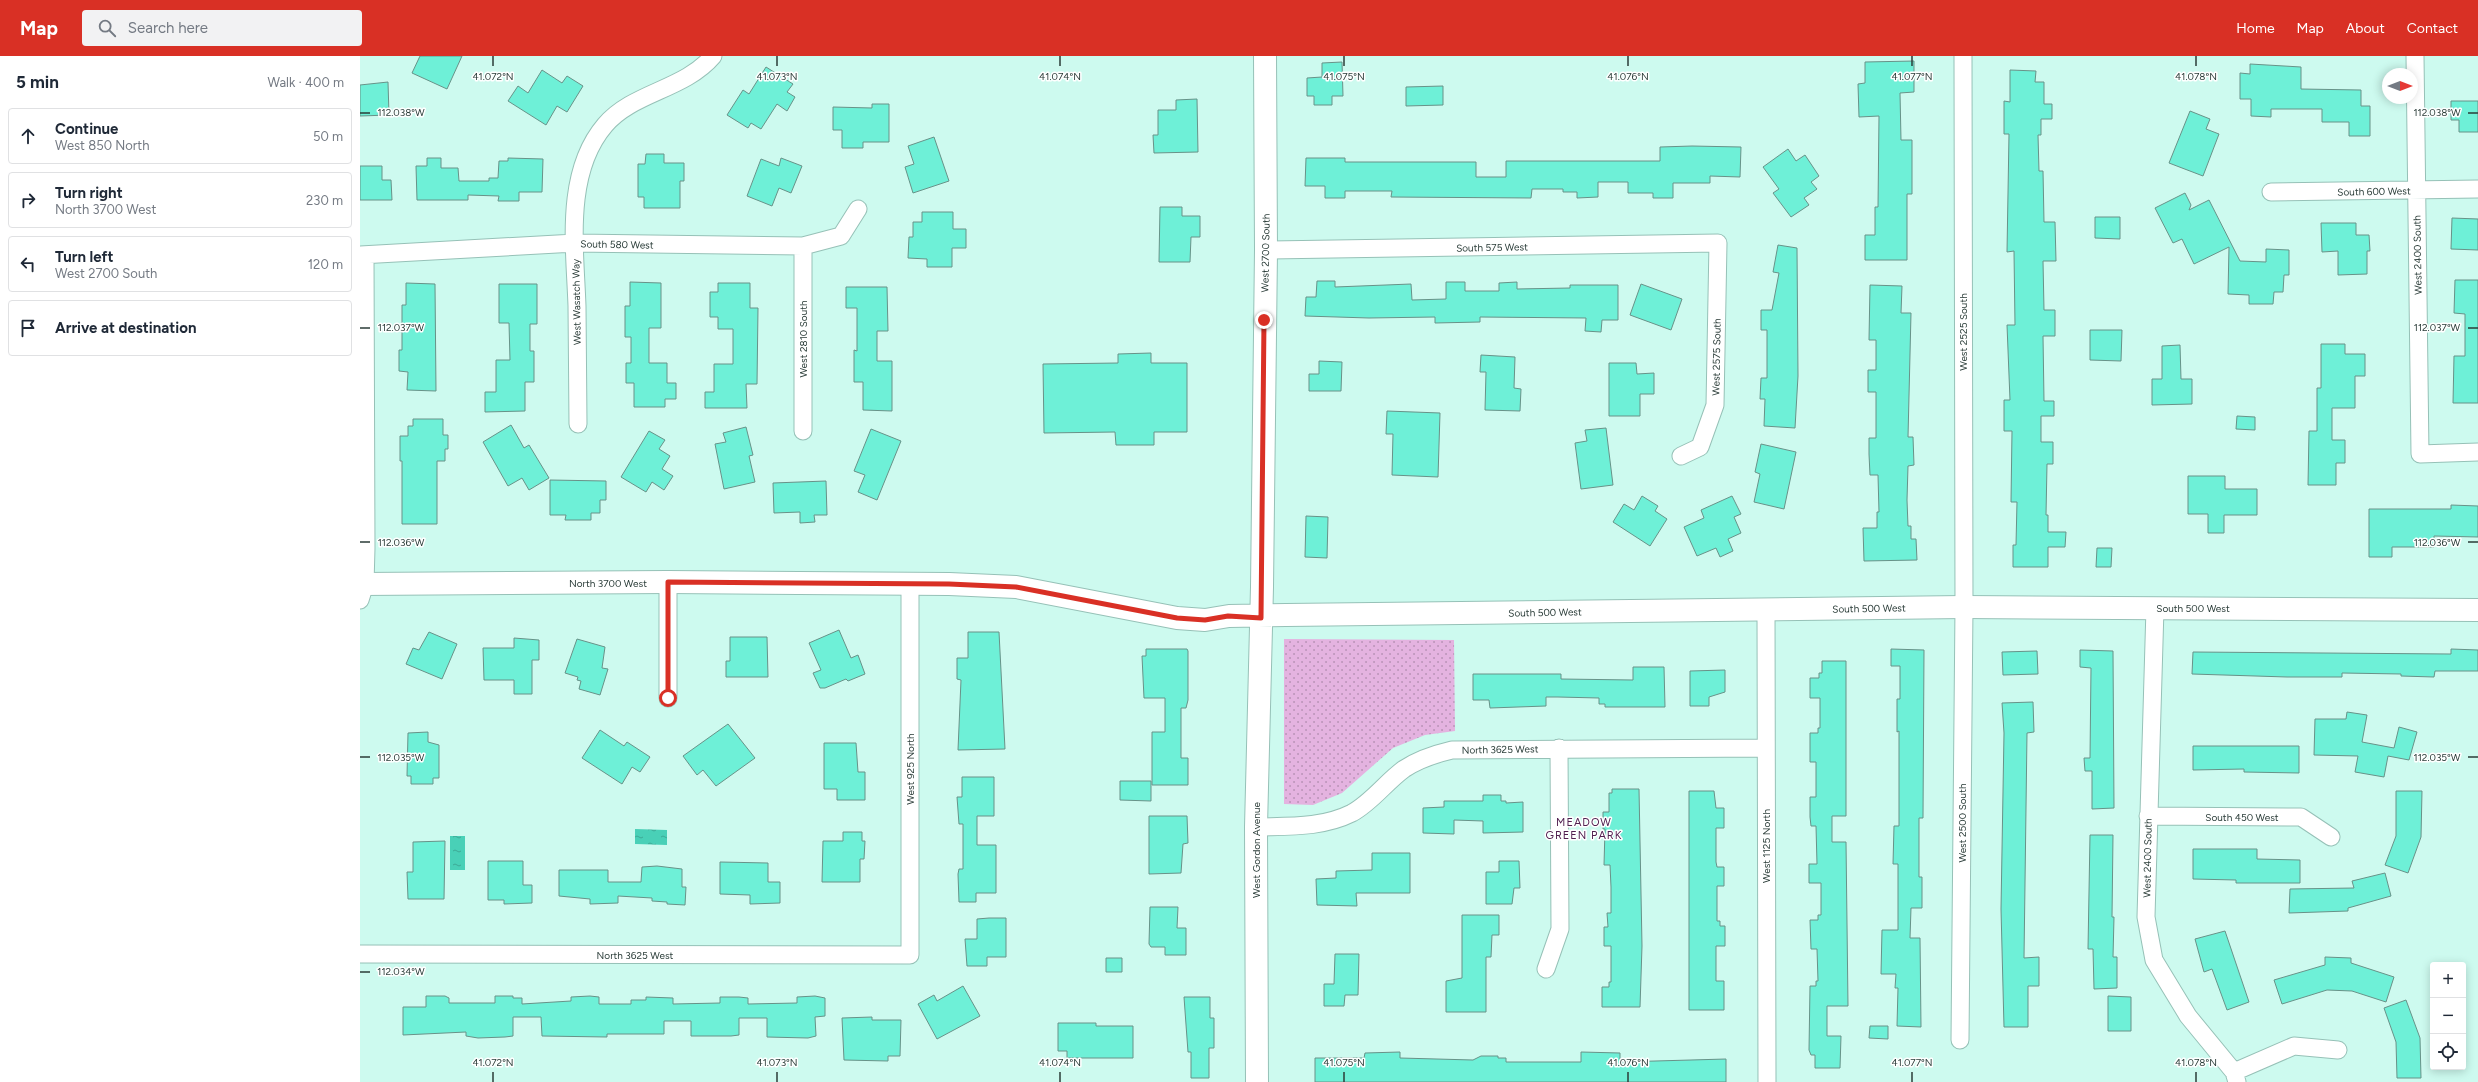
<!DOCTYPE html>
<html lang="en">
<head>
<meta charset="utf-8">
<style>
  body { margin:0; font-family:Figtree,sans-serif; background:#f2f2f3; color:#1f2937 }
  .controls { position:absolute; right:12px; bottom:12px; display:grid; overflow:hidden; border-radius:4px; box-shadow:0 2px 10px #0003 }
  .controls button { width:36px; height:36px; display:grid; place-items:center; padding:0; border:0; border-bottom:1px solid #e0e1e3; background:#fff; color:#1f2937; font:20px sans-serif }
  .compass { position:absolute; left:2022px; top:12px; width:36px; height:36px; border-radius:50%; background:#fff; box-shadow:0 2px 10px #0003; rotate:90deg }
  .stop { position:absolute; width:12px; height:12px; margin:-9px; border:3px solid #d93025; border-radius:50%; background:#fff }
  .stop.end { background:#d93025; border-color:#fff; box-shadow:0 1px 4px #0008 }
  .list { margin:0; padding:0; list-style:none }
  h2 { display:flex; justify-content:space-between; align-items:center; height:52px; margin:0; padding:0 16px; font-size:17px }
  h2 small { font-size:13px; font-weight:400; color:#747a83 }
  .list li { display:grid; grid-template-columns:26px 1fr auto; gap:12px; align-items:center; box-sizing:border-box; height:56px; margin:0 8px 8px; padding:0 8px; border:1px solid #e0e1e3; border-radius:4px }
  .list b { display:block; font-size:15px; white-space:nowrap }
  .list p { margin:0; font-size:13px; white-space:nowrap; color:#747a83 }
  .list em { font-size:13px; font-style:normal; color:#747a83 }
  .icon { flex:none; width:22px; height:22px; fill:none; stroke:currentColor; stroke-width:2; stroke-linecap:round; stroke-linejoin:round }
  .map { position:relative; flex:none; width:2118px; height:1026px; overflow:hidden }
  header { display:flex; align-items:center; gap:24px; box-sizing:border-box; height:56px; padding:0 20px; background:#d93025; color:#fff }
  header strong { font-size:19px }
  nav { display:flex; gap:22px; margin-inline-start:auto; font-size:14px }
  .search { width:280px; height:36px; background:#f2f2f3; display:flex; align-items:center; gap:10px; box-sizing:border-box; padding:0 14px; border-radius:4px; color:#747a83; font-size:15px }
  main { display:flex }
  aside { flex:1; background:#fff }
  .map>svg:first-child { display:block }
  .grass { fill:url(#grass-dots) }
  .water { fill:url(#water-ripples) }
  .building { fill:#6ef0d7; stroke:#689288 }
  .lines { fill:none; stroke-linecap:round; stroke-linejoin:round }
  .street-casing { stroke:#96c1b7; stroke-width:19 }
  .secondary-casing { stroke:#96c1b7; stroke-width:24 }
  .street { stroke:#fff; stroke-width:17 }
  .secondary { stroke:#fff; stroke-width:22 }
  .route { stroke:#d93025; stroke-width:5 }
  .ticks { fill:none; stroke:#2b3d39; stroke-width:1.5 }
  .labels { text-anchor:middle; stroke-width:3; stroke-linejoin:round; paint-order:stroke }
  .street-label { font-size:10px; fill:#2b3d39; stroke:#fff }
  .neighbourhood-label { font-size:11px; letter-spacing:1px; fill:#512050; stroke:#fff }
  .ticks-label { font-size:10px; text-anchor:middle; fill:#2b3d39; stroke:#fff; stroke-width:3; stroke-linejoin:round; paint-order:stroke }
</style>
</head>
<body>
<header>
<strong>Map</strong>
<div class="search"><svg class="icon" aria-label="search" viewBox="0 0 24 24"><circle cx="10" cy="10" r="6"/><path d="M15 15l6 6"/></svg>Search here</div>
<nav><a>Home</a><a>Map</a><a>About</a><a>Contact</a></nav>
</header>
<main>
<aside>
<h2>5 min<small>Walk · 400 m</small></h2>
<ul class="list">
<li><svg class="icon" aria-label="ahead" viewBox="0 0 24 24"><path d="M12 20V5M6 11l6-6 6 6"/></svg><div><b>Continue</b><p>West 850 North</p></div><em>50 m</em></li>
<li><svg class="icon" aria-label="right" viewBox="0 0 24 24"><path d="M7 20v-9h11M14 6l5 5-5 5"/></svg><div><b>Turn right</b><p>North 3700 West</p></div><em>230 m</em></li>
<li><svg class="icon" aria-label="left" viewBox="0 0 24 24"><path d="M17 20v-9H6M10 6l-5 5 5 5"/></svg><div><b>Turn left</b><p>West 2700 South</p></div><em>120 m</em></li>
<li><svg class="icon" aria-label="arrive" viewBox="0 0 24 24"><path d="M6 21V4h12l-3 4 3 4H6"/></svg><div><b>Arrive at destination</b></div></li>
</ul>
</aside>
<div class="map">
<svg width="2118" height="1026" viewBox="0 0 2118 1026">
  <defs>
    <pattern id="grass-dots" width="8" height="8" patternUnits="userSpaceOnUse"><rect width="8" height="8" fill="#e4b3e0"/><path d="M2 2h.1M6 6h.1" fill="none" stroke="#b993b7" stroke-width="1.8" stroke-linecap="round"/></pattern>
    <pattern id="water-ripples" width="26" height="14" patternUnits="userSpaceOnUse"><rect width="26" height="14" fill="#49d0b7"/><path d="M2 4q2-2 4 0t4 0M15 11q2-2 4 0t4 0" fill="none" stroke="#3daa96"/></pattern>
  </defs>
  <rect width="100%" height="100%" fill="#cdfaef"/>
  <path class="grass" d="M924,583L1094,584L1095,675L1065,679L1033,692L982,737L953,749L924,748Z"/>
  <path class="water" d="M275,773L307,774V789L275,788Z
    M90,780H105V814H90Z"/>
  <path class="building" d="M60,0H102L87,33L52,17Z
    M1554,5V36L1540,37L1541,84H1552V138H1547V204H1505V179H1515V151H1518L1519,60L1499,61L1498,28L1505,27V6Z
    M982,6L983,40H972V49H954V40H947V22L962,21V7Z
    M1890,8L1941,11V33L2001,34V50H2010V80H1989V66H1962V53H1911V61L1891,60V43H1880V17L1890,18Z
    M406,11L433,28L427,36L435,41L427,55L417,48L401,73L391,67L388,72L367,59L383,34L389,38Z
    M182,14L202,27L207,20L223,30L207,56L197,50L186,69L148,45L158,30L168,37Z
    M1650,14L1676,15L1675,26H1684V48H1692V63H1681V79H1678L1679,115H1683L1684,166H1695L1696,205H1683L1684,254H1695V280H1683L1684,345H1694V360H1681V386H1693V408H1687L1686,459H1688V476H1706L1705,491H1688V511H1653V489H1656L1657,446H1651L1652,375H1644V344H1650L1647,269H1655L1654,195L1647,196L1649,78H1644V45L1650,46Z
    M28,26L29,59L0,60V29Z
    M1083,30V49L1046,50V31Z
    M837,43L838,96L794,97L793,79H798V54H816V44Z
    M2091,45H2118V76H2099V64H2091Z
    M512,48H529V86H503V92H482V74H473V51L512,52Z
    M1830,55L1850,63L1846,73L1859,78L1843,120L1809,107Z
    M574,81L589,125L553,137L545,111L554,108L548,90Z
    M1332,90L1381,91L1380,121L1350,120V127H1313V142H1293V137H1268V126H1238V141L1217,142V136H1203V133H1172L1171,142L1031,141L1032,135H985V142H965V130H945L946,102H985V106H1116V121H1146V105H1300V91Z
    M1428,93L1436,105L1445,99L1459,120L1451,126L1457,133L1444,142L1449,149L1431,161L1413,137L1419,133L1403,111Z
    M286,98H304V107H324V125H320V152H284V141H278V108H285Z
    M67,102H81V112H98L99,125H129V122H138L139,105H148V102L183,103L182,136H159V145H138L139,140L108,139V144H57L56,110H67Z
    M421,102L442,110L431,137L419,132L412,150L387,140L401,103L419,110Z
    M0,110H22V124H31L32,144H0Z
    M1825,137L1831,149L1829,154L1849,144L1880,205L1906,206V193L1929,194V219H1924L1923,236H1914L1913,248H1889V239L1868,238L1869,191L1834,208L1822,183L1813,187L1795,152Z
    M800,151H822V160H840V181H831L830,206H799Z
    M562,156H593V173H606V192H592V211H567V203L548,202L549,181H553V166H562Z
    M1735,161H1760V183L1735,182Z
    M2092,162L2118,163V194L2091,193Z
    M1961,167H1996V179H2009L2010,195H2007V218L1978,219V195L1962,196Z
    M1418,189L1437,192L1438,320L1435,372L1404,370L1405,343H1400L1401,322H1407V274H1401V254H1412L1419,217L1413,216Z
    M2095,224H2118V347H2093L2094,300H2105V258L2094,257Z
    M957,225H975V231L1051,228L1052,244L1086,243V226H1105V235H1139V227L1157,226V233L1210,232V229H1258V264H1242L1241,276L1225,275L1226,262L1120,261V266L1075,267V261L1009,262L945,260L946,241H956Z
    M270,226L301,227V272H289V307H307V327H316V343H305V351H274V327H266V307H271V281H265V250H270Z
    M46,227L75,228L76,335L47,334L48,316L39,315V294H42V249H46Z
    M358,227H390V252H398L397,328H386L387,352H345V336H354V308H373V273H358V261H350V236H358Z
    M139,228H177V268H170V295H174V326H165V355L125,356V336H136V304H150L149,267H139Z
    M1281,228L1322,243L1311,274L1270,259Z
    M1510,229L1542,230L1541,257H1551L1548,381H1553L1554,409L1548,410L1547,444L1548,470H1551V483H1556L1557,504L1504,505L1503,472H1517V456H1519L1518,419H1510L1509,398V382H1516V336H1508V314H1516V284H1509Z
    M486,231H527L528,275H517V305H532V355L503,354V326H494V294L497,295V252H486Z
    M1730,274H1762L1761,305L1730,304Z
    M1961,288H1985V298H2005V320H1995V352H1972V384H1985V407H1976V429H1948L1949,375H1957V332H1961Z
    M1820,289L1821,323H1832V348L1792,349V323H1802V290Z
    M791,297V307H827V376H794V389H756L755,376L684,377L683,308L758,307V298Z
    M1121,299L1155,301L1154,332L1161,333L1160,355L1125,354L1126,316H1120Z
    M959,305L982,306L981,335H949V318H959Z
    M1249,307H1276L1277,318L1294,317V338H1280V360H1249Z
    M1027,355L1080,357L1078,421L1032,419L1033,378H1026Z
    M1877,360L1895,361V374L1876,373Z
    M53,363H83V379H88V393H85V405H77V468H42V405H40V380H48V370H53Z
    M151,369L164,392L169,389L189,422L169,434L162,422L148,430L123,386Z
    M386,371L393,399L389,400L395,426L364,433L355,388L366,386L363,377Z
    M1246,372L1253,429L1221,433L1215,387L1227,385L1225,374Z
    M511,373L541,385L517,444L498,436L505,419L494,415Z
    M289,375L305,384L299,393L310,400L302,413L313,420L304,434L292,426L286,436L261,421Z
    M1401,388L1436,396L1424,453L1394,446L1400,418L1395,416Z
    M1828,420H1865V433H1897V459H1864V477H1848V458H1828Z
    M190,424L246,425V444H240V457H231V464H205L206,459H190Z
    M466,425L467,459H454L455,466L440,467V456L414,457L413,427Z
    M1282,440L1298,450L1295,455L1307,463L1290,490L1253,466L1264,448L1274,454Z
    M1372,440L1381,458L1374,461L1381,477L1368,483L1373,495L1360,501L1356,492L1337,500L1324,471L1344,462L1341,454Z
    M2091,449L2118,450V481L2074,480V491H2032V501H2009V453H2091Z
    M946,460L968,461L967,502L945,501Z
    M1737,492H1752L1751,511H1736Z
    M479,574L491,602L498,599L505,618L488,625L486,623L465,632H460L453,617L461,614L449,587Z
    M69,576L97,588L82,623L46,608L53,592L59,594Z
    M608,576H639L645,693L598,694L601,624L597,623V602H608Z
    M370,581H407L408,621H366V605H370Z
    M154,582L179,584V604H172V638H154V624H124L123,592H154Z
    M217,583L245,591L242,612L248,613L240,639L219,633L221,625L217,624L218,621L205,617Z
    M786,593H827L828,595V644L826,652H821V702H828V729H792V676H805V642H784L782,600H786Z
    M1531,593L1564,594L1563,762H1559V821H1562V852H1551L1550,882H1560L1561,971L1537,970L1538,932H1535L1536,918H1521L1522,874H1538V808H1533L1534,770H1539V675L1537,676V643H1540V610H1531Z
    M2091,593L2118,594V615H2075L2074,621L2041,620V618L1982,617V621H1927L1832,618L1833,596L2091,598Z
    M1720,594L1753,595L1754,752L1732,753V715H1725L1724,702H1730L1731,612L1720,611Z
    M1677,595L1678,618L1643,619L1642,596Z
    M1462,605H1486V760H1472V786H1486L1488,950H1467V980H1481L1480,1012H1455V999H1451L1449,994L1450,930H1456V925H1458L1457,893H1451L1450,864H1458V859H1461V827H1449V808H1457L1456,770H1451L1450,761V741H1456V706H1450V677H1458V672H1460V642H1450V622H1459V617H1462Z
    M1273,611H1304L1305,651H1245V648H1239V642L1198,641H1186V650L1130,652L1129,644H1113V618H1201V623L1273,624Z
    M1365,614V636L1349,641V650H1330V615Z
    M1673,646L1674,676L1667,677L1664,902L1679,901V930H1668V971H1644L1641,853L1644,677L1642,647Z
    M1987,656L2007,659L2002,686L2034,692L2039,671L2057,676L2049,704L2028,700L2024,721L1995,716L1998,700L1954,699L1955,663H1986Z
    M368,668L395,702L356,730L343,714L337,719L323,700Z
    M240,674L264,690L267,686L290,701L280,716L272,711L262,728L222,702Z
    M68,676V686L79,689V722H73V728H51V720H47L48,677Z
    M464,687H496L498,716H505V744H477V733H464Z
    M1833,690H1939V717L1884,716V713L1833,714Z
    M602,721H634V760H617V789H636V837H616V846H599L598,818L599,813H603V768H599L597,741H602Z
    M760,725H791V745L760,744Z
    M1252,733H1279L1282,890L1280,951H1242V931H1249V926H1251V890H1244V871H1248L1247,857H1251V831L1250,809H1244L1245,773H1243V756H1249V737H1252Z
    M1329,735H1354L1356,752H1364V772H1356V806L1357,811H1364V830H1357V865H1360V870H1365V890H1356V925H1364V954H1329Z
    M2036,735H2062L2061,781L2048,817L2025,809L2036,780Z
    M1123,739H1141V745H1146V747L1163,746V776L1123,777V765L1094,764V778L1063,777V752L1084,751V745H1123Z
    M789,760H827L828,787L823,788L821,817L789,818Z
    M483,776H502V785H505L504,803H500V826H462L463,785H483Z
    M1730,779H1753L1752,861H1754L1753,901H1757V932L1734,933L1733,893H1728Z
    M85,785L84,843H48L47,816H53V786Z
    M1833,793H1897V803L1940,804V827H1876V824L1833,823Z
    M1012,797H1050V837H996L997,850L957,849L956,823L976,822V815L1012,814Z
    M128,805H163V829H172V847L144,848V844H128Z
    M1139,805H1159L1160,832H1154L1152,848H1126V816H1139Z
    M360,806L408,807V826H420V847L390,848V839L360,838Z
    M297,810L322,813V831H326L325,849L307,848V846L292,845V842L258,840V847L230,848V843L199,840V814H248V826H281L282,811Z
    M2025,817L2031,840L1988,852V855L1929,857L1930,833L1994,832L1992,825Z
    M790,851H818L817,872H826V899H805V891H791L789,888Z
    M1102,859H1139V879H1132L1131,901H1126V956H1086V925L1102,922Z
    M629,862H646V901H627V910H607L605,883H617V863Z
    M1865,875L1889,946L1867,954L1852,913L1844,916L1835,883Z
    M975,898H999L998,939H985L984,950H964V928H974Z
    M1965,901L1991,902V907L2034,921L2026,946L1992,935L1967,934L1922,948L1914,924L1965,909Z
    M746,902H762V916H746Z
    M603,930L620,960L577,983L558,948L574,939L577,945Z
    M66,940H85L89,942V947H135V940H153V942H162V948L211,945V941L230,940L239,941V948H271V944H286V941L313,942V948L360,947V941H379L388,942V948L437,947V941L455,940L465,942V960L455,961L456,980L448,982L407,981V962H379V979L371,980H331V965H304V978H247V981L182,980L181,961H153V980L145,981L118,982L106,980V976L43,979V951H66Z
    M1748,940L1771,941V975H1748Z
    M824,941H850V962H854V992H849V1022H831V996H828Z
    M2046,944L2060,982L2061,1022H2037L2036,986L2024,952Z
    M512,961V964H541L540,1000H528V1005L484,1004L482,962Z
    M698,967H736V970H773V1002H707V995H698Z
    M1510,970H1528V983L1509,982Z
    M1040,996V1002L1113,1004L1121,1000H1138V1002H1146V1006H1221V996L1260,997V1006L1366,1003V1026H955V1002H1004L1005,997Z"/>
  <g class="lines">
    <defs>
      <path id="street" d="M2055,0L2060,398L2118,396
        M1911,136L2118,133
        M443,190V375
        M906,194L1358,187L1355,349L1340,391L1321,400
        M0,199L215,187L443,190L481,180L498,153
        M218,368C218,329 217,289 217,250C215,192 204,117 245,69C273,36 324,34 353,0
        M308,526V642
        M0,544L5,528L6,492L5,199
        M1795,552L1786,861L1794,904L1828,960L1874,1016L1877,1026
        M1406,554L1407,1026
        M1788,760L1941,761L1971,781
        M896,771C929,770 962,772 992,757C1012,746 1026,726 1044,713C1059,703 1075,698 1092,694L1406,692
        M0,898L550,899V528
        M1186,913L1200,873L1199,692
        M1600,984L1604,551L1603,0
        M1874,1016L1934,990L1978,994"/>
      <path id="secondary" d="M0,528L308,526L589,528L656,531L817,562L845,564L869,560L926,559L1604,551L2118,554
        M897,1026L896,771L902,531L906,194L905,0"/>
    </defs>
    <use href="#street" class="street-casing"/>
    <use href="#secondary" class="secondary-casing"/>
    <use href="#street" class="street"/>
    <use href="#secondary" class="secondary"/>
  </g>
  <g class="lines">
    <path class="route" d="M308,642V526L589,528L656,531L817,562L845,564L868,560L901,562L904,264"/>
  </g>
  <path class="ticks" d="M133,0V10M417,0V10M700,0V10M984,0V10M1268,0V10M1552,0V10M1836,0V10M0,57H10M2108,57H2118M0,272H10M2108,272H2118M0,486H10M2108,486H2118M0,701H10M2108,701H2118M0,916H10M133,1016V1026M417,1016V1026M700,1016V1026M984,1016V1026M1268,1016V1026M1552,1016V1026M1836,1016V1026"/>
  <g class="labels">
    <g class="street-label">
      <text transform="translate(2014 135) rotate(-1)" y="4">South 600 West</text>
      <text transform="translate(257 188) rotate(1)" y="4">South 580 West</text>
      <text transform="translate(1132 191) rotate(-1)" y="4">South 575 West</text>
      <text transform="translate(905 197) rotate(-89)" y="4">West 2700 South</text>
      <text transform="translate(2057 199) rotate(-91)" y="4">West 2400 South</text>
      <text transform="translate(216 246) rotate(-91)" y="4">West Wasatch Way</text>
      <text transform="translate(1603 276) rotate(-90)" y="4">West 2525 South</text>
      <text transform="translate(443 283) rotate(-90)" y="4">West 2810 South</text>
      <text transform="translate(1356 301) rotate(-89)" y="4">West 2575 South</text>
      <text x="248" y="531">North 3700 West</text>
      <text transform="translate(1509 552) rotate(-1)" y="4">South 500 West</text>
      <text x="1833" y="556">South 500 West</text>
      <text transform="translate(1185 556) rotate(-1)" y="4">South 500 West</text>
      <text transform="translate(1140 693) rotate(-1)" y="4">North 3625 West</text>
      <text transform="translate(550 713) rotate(-90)" y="4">West 925 North</text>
      <text x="1882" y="765">South 450 West</text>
      <text transform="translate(1602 767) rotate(-90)" y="4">West 2500 South</text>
      <text transform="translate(1406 790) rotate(-90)" y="4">West 1125 North</text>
      <text transform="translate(896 794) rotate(-90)" y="4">West Gordon Avenue</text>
      <text transform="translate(1787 802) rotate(-89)" y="4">West 2400 South</text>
      <text x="275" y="903">North 3625 West</text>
    </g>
    <g class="neighbourhood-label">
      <text x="1224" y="770">MEADOW<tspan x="1224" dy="13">GREEN PARK</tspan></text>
    </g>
  </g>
  <g class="ticks-label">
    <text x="133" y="24">41.072°N</text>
    <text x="417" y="24">41.073°N</text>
    <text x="700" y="24">41.074°N</text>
    <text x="984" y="24">41.075°N</text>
    <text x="1268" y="24">41.076°N</text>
    <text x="1552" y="24">41.077°N</text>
    <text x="1836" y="24">41.078°N</text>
    <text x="2077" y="60">112.038°W</text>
    <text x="41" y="60">112.038°W</text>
    <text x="2077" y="275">112.037°W</text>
    <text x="41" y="275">112.037°W</text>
    <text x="2077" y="490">112.036°W</text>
    <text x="41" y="490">112.036°W</text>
    <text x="2077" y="705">112.035°W</text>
    <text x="41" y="705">112.035°W</text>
    <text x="41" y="919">112.034°W</text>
    <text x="133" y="1010">41.072°N</text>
    <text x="417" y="1010">41.073°N</text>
    <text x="700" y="1010">41.074°N</text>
    <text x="984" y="1010">41.075°N</text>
    <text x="1268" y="1010">41.076°N</text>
    <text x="1552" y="1010">41.077°N</text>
    <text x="1836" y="1010">41.078°N</text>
  </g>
</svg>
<div class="controls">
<button>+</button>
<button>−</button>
<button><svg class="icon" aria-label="locate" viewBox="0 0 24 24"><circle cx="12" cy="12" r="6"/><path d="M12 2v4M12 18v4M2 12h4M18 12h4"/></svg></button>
</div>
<svg class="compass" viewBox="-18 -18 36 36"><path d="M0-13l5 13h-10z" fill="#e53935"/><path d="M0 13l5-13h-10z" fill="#747a83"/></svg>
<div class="stop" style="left:308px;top:642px"></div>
<div class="stop end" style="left:904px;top:264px"></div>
</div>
</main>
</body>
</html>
